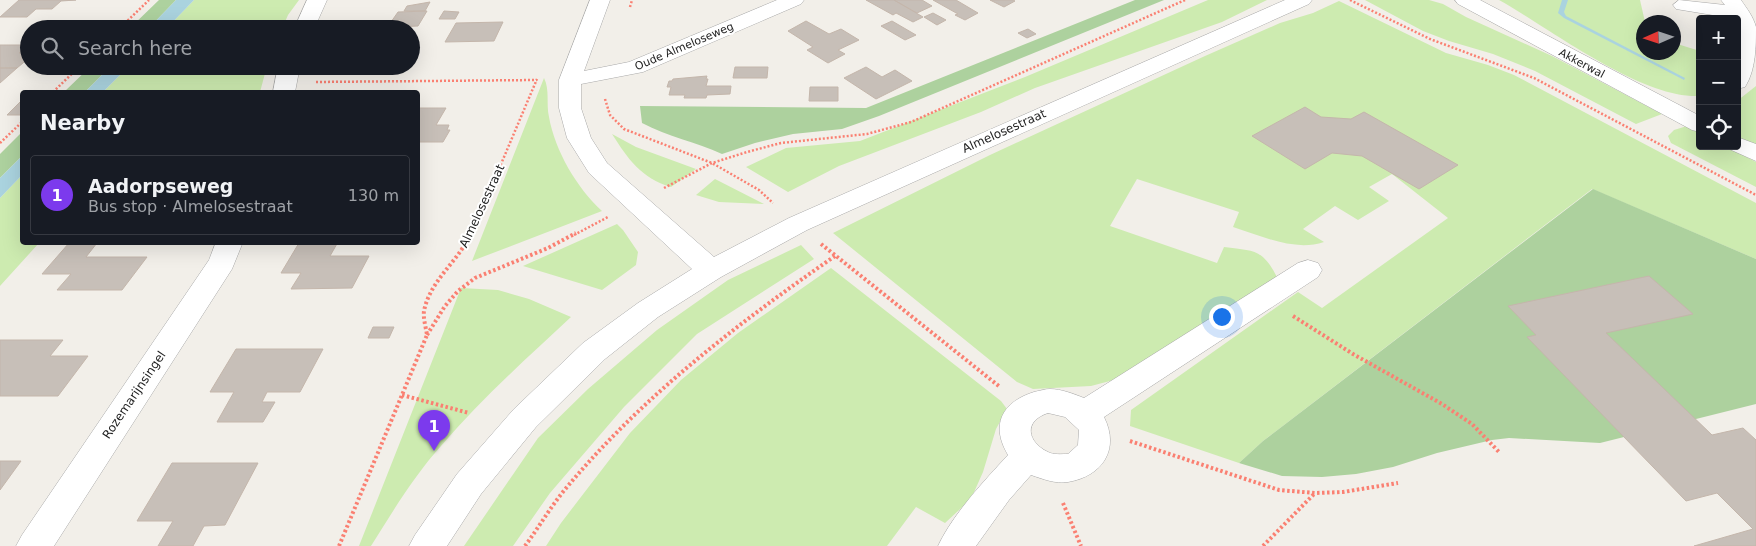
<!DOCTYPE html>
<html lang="en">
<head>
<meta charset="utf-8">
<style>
  body { margin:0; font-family:"DejaVu Sans",sans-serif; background:#20242c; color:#f1f3f6 }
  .controls { position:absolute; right:15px; top:15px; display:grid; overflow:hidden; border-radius:5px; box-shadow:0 5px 20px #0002 }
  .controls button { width:45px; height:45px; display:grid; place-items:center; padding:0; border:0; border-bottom:1px solid #363941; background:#171b24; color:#f1f3f6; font:25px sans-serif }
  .compass { position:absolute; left:1636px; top:15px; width:45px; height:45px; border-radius:50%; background:#171b24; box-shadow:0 5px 20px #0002; rotate:267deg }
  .you { position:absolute; left:1221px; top:316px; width:18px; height:18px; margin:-12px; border:4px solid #fff; border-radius:50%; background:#1a73e8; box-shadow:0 0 0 8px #1a73e833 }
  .badge { display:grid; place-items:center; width:32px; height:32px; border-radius:50%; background:#7c3aed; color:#fff; font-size:16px; font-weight:700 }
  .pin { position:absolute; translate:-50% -41px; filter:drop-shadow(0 1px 2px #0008) }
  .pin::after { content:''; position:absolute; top:26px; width:18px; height:15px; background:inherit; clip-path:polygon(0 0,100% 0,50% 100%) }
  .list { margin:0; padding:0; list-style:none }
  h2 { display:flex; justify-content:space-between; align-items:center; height:65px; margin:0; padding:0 20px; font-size:21px }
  h2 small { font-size:16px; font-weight:400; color:#9ea1a6 }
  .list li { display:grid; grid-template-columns:32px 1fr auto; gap:15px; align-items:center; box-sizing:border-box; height:80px; margin:0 10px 10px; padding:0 10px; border:1px solid #363941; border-radius:5px }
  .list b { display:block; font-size:19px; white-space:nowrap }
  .list p { margin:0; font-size:16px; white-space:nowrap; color:#9ea1a6 }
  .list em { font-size:16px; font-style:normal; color:#9ea1a6 }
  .icon { flex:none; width:28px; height:28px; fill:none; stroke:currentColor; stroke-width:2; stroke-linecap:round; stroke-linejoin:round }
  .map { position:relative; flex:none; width:1756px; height:546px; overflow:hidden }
  .search { position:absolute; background:#171b24; box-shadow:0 5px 20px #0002; left:20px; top:20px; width:400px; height:55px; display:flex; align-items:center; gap:12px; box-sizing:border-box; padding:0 18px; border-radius:28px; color:#9ea1a6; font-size:19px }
  .panel { position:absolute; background:#171b24; box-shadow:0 5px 20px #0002; left:20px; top:90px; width:400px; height:155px; border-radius:5px }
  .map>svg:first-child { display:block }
  .grass { fill:#cdebb0 }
  .forest { fill:#add19e }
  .water { fill:#aad3df }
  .building { fill:#c7bfb8; stroke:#c4b6ab }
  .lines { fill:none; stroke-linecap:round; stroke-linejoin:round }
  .minor-casing { stroke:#a9a9a9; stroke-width:1 }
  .path-far1 { stroke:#fa8072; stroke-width:2.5; stroke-dasharray:2 2; stroke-linecap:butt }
  .path { stroke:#fa8072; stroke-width:4; stroke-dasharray:2.5 2.5; stroke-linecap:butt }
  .minor { fill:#fff; fill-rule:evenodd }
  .labels { text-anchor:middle; stroke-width:4; stroke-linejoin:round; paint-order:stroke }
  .far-street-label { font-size:11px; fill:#222; stroke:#fff }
  .street-label { font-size:12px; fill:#222; stroke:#fff }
</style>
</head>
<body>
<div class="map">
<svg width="1756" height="546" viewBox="0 0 1756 546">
  <rect width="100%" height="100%" fill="#f2efe9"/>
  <path class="grass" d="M194,0H299L288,15L282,29H166Z
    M1208,0H1267L1222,22L1035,88L981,112L839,166L788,192L746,167L786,148L860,141L1025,77Z
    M1365,0H1429L1443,4L1466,17L1552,56L1662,114L1636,124L1535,71L1493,54L1449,41L1423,31Z
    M1499,0H1640L1645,22H1644V52H1674V43L1700,51V96C1641,99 1551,29 1499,0Z
    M1339,1L1446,53L1488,65L1514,75L1756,203V259L1592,189L1263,441L1239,463L1130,426L1131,410L1298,292L1322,308L1448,218L1392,174L1369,187L1389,201L1358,220L1335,206L1303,229L1324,242C1294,252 1262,236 1233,227L1239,212L1137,179L1110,226L1217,263L1224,247C1253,251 1262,248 1277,277L1125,377L1091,386L1033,389L1017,382L833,233L990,155L1205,56L1280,23L1313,13Z
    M129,66H267L260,92H103Z
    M544,78C550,90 546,104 549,117C555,151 577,188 602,211L472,261Z
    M1756,86V147L1737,138V101Z
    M1687,126L1700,133V146H1726L1756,162V187L1671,143L1668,136L1674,130Z
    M612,134L636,147L696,169L671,187C641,178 628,159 612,134Z
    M22,175V242L39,243L0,286V198Z
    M715,179L764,204L719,202L696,195Z
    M617,224L623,230L638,252L636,265L602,290L523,266Z
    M801,245L814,259L697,334L624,407L550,493L513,546H464L538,438L588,389L657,330L728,280Z
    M831,268L1001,401L1007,409L996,429L983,472L971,499L945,523L916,507L887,546H546L561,523L630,433L681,380L738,333Z
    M461,288L498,290L529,299L571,317C526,359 481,399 441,446C414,476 393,511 371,546H359Z"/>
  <path class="forest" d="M159,0H176L148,29H129Z
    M1135,0H1164L879,116L842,129L793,134L755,143L722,154C696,142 668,137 642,123L640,106L866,108Z
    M91,66H111L85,92H64Z
    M22,132V156L0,178V154Z
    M1593,189L1756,259V404L1600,443L1509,438L1492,440L1437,453L1393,467L1356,474L1322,477L1282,476L1239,463L1263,441Z"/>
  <path class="water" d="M176,0H194L166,29H148Z
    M1562,0H1568L1564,12L1566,16L1685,78L1684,80L1564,18L1558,13Z
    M111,66H129L103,92H85Z
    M22,156V175L0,198V178Z"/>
  <path class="building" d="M19,0H76L61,1L52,9H36L27,17H0Z
    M866,0H894L923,17L913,22L896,13L893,15Z
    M894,0H922L932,6L917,13Z
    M933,0H956L978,13L965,20L955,15L958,14Z
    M990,0H1013L1015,1L1004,7Z
    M430,2L425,11H404L407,6Z
    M427,11L418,26L353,29L357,23L391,22L398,12Z
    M444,11L459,12L455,19H439Z
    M933,13L946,20L937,25L924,17Z
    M806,21L829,34L841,29L859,40L838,50L845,54L828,63L807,50L813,47L788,31Z
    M892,21L916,35L905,40L881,26Z
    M503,22L494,41L445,42L456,23Z
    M1028,29L1036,34L1027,38L1018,33Z
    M0,45H28L19,53H29V58L17,68H0Z
    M735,67H768L767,78H733Z
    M866,67L882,77L895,70L912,81L876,99L844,78Z
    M0,68H17L0,83Z
    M707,76L706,79H708L706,86H731L730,94L707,95L706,98H684L685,95H669L671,87H667L669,81H672L673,79Z
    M810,87H838V101H809Z
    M21,101H22V115H7Z
    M1305,107L1321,117L1351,119L1364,112L1458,165L1419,189L1362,156L1332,153L1305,169L1252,136Z
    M418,108H446L436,125H449L447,130H450L443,142H418Z
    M338,242L330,256H369L352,288L291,289L301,273H281L299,243Z
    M69,243H97L86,257H147L122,290H57L71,274H42Z
    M1649,276L1693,314L1606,333L1712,435L1743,428L1756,440V546H1694L1753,529L1717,493L1686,501L1527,337L1536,335L1508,306Z
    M373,327H394L389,338H368Z
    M0,340H63L50,356H88L58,396H0Z
    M236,349H323L300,392H267L262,402H275L263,422H217L234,392H210Z
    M0,461H21L0,490Z
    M172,463H258L225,525L204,526L193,546H158L173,521H137Z"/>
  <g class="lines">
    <defs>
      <path id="minor" d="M307,0H327L314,29H294Z
        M590,0H610L584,71L629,62L777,0H804L801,4L643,72L581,84V108L591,138L607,163L714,257L789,218L1285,0H1312L1309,4L807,230L721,277L658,317L605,359L536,427L481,494L447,546H409L415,535L457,474L514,409L583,343L638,303L692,269L589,173L567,138L559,108V80Z
        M1455,0H1480L1700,116V132L1692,130L1458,4Z
        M1679,0L1725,5L1721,0H1741C1747,9 1753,16 1756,27C1756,46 1756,70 1745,87L1737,89V19L1676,9L1673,5Z
        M278,66H300L295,92H273Z
        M1737,137L1756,144V161L1729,149L1727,146H1737Z
        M216,242H243L232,269L54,546H16L22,535L209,260Z
        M1308,260L1318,263L1322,270L1318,277L1104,417C1120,449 1103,476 1068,482C1055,484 1043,479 1031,475L1009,500L976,546H938C953,514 984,481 1008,455C990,425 1002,402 1034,392C1039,391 1045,389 1050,389C1061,389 1074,394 1084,398L1298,263ZM1048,413L1065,417L1079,430L1078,445L1068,454C1062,454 1053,455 1048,452C1027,442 1023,421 1048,413Z"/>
    </defs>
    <use href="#minor" class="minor-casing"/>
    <path class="path-far1" d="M1350,0L1430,39L1534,78L1756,195
      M630,7L632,0
      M119,29L149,0
      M316,82L537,80
      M53,92L80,66
      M605,99L610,115L624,129L712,163L759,190L773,203
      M0,143L22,122
      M664,188L712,163L747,152L781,143L867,134L911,122L1185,0
      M471,235L537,79
      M574,235L608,217"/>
    <path class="path" d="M821,244L1000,387
      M1293,316L1353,354L1442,404L1472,424L1500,453
      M427,335L445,306L458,291L475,278L548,248L576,233
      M402,395L469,413
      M1130,441L1279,490L1315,493L1343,492L1398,483
      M1063,503L1081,546
      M339,546L427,335C426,328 423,318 424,311C430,280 459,261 471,233
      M525,546C539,527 551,506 567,487C644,395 737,324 835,256
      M1263,546L1315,493"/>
    <use href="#minor" class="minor"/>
  </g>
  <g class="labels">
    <g class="far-street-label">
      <text transform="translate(684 46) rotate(-23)" y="4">Oude Almeloseweg</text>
      <text transform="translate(1582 63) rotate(28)" y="4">Akkerwal</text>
    </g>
    <g class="street-label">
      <text transform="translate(1004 131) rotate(-24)" y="4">Almelosestraat</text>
      <text transform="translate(482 206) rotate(-65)" y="4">Almelosestraat</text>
      <text transform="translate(134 395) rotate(-56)" y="4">Rozemarijnsingel</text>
    </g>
  </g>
</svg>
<div class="controls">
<button>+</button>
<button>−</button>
<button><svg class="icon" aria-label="locate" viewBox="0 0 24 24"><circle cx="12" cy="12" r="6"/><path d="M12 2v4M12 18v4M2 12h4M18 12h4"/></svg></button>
</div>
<svg class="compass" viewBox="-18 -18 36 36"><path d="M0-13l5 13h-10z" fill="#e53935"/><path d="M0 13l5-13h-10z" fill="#9ea1a6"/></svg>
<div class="you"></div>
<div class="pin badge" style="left:434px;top:451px">1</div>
<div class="search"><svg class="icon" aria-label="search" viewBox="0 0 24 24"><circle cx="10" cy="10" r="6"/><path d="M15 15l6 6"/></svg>Search here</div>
<section class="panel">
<h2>Nearby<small></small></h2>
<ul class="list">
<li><span class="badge">1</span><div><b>Aadorpseweg</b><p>Bus stop · Almelosestraat</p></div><em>130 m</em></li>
</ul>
</section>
</div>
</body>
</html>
